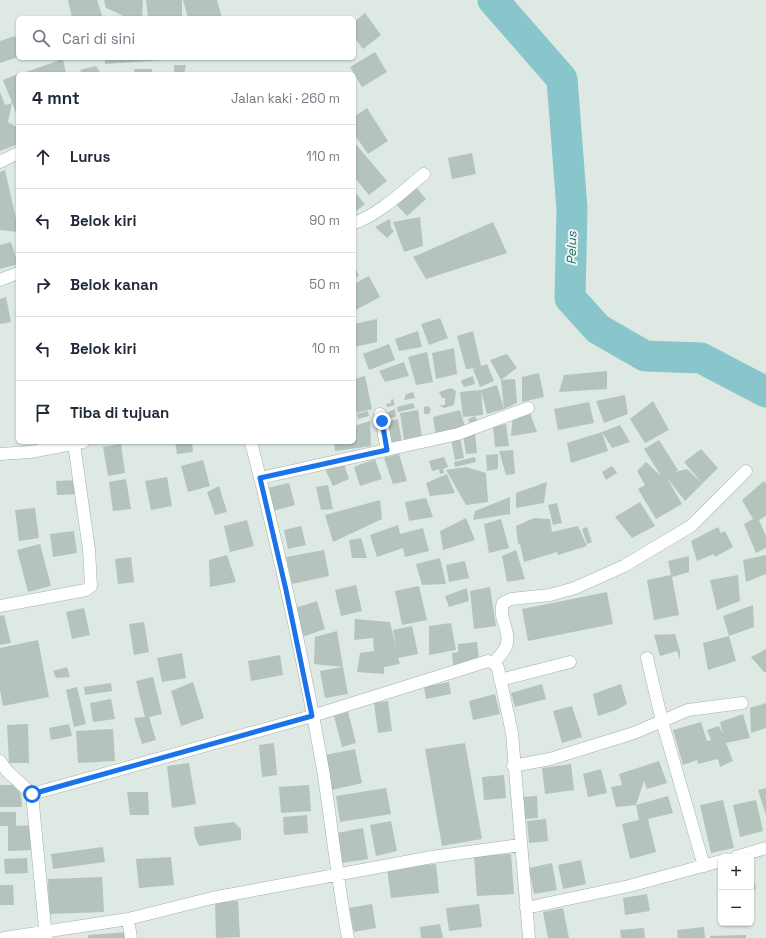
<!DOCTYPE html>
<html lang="id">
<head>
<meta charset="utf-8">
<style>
  body { margin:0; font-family:"Space Grotesk",sans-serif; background:#f6f6f7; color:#1f2937 }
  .controls { position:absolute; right:12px; bottom:12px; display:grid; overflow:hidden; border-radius:6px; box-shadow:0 1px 3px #0004 }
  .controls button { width:36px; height:36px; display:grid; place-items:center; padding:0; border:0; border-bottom:1px solid #e0e1e3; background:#fff; color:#1f2937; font:20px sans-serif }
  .stop { position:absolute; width:12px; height:12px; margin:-9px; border:3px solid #1a73e8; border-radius:50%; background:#fff }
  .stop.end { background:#1a73e8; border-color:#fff; box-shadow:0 1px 4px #0008 }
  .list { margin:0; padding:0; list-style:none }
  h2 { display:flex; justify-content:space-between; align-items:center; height:52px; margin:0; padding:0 16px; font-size:17px }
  h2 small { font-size:13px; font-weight:400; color:#747a83 }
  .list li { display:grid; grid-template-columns:26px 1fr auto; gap:12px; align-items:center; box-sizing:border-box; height:64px; padding:0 16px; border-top:1px solid #e0e1e3 }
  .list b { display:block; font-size:15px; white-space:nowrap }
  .list em { font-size:13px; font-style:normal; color:#747a83 }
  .icon { flex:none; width:22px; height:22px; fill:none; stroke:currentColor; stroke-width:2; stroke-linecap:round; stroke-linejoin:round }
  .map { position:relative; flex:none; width:766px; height:938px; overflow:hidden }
  .search { position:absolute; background:#fff; box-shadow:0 1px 3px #0004; left:16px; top:16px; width:340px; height:44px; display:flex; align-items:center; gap:10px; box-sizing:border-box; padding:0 14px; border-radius:6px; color:#747a83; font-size:15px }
  .panel { position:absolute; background:#fff; box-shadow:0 1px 3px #0004; left:16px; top:72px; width:340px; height:372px; border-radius:6px }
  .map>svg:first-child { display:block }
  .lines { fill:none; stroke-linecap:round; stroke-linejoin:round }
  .river { stroke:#89c6cb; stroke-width:31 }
  .building { fill:#b4c3bc }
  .street-casing { stroke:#a2b0a9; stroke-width:13 }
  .street { stroke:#fff; stroke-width:12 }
  .route { stroke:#1a73e8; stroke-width:5 }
  .labels { text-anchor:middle; stroke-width:4; stroke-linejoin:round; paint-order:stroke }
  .water-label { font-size:13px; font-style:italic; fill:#20686e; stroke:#eef6f1 }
</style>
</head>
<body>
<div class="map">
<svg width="766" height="938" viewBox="0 0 766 938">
  <rect width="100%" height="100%" fill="#dee9e3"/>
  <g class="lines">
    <path class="river" d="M493,0L562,79L572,209L570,298L598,329L645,356L701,358L766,392"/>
  </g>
  <path class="building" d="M68,0H97L103,18H72Z
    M104,0H143L142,18H128L106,8Z
    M146,0H182V18H148Z
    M183,0H217L222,18H188Z
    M365,13L381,35L363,49L354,37V22Z
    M15,36L18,45V57L0,63V41Z
    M375,52L387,72L362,87L350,67Z
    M105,58H163L164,60L105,64Z
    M63,59L66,74H20Z
    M174,65H186L184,74H174Z
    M96,66L100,72L82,74L80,70Z
    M134,69H152V74H135Z
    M18,74V118L3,80Z
    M0,92L5,105L12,103L8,122L18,128V144L0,151Z
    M367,108L388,141L368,154L354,134V117Z
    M354,142L387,181L369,195L354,177Z
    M472,153L476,174L452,179L448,158Z
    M5,170L18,228V232L0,230V172Z
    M415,186L426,199L407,216L395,203Z
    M354,191L365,204L354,213Z
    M420,217L423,246L404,252L393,222Z
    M390,219L391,228L394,231L387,238L375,227Z
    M493,222L507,253L426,279L413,257Z
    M11,242L18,264L0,269V245Z
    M356,269L359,276L354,278V270Z
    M369,276L380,297L354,311V284Z
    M6,297L11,322L0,324V299Z
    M440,318L448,338L429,345L421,324Z
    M377,319V342L354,347V324Z
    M418,331L422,347L399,351L395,339Z
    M473,331L481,366L487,364L494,381L480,387L473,369L477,368L466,369L457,336Z
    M389,344L395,360L369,370L363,354Z
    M454,348L457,374L436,379L432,353Z
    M427,352L433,382L416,385L408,357Z
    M507,354L517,368L501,380L490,360Z
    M404,362L409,376L385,382L379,371Z
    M607,371V389L559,392L564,375Z
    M539,373L544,397L522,402V377Z
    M365,376L372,409L357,413L354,406V379Z
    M473,376L475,384L464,387L461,382L462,380Z
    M515,379L517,403L504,409L501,380Z
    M497,385L504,409L487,414L481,390L483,415L463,417L460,392L481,390Z
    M451,388L456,391L454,405L444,408L439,405H445V398H442L439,392Z
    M413,392L415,398L404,400L406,394Z
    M625,395L628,414L604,423L596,401Z
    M393,399L395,405L387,407L386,404L391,403V400Z
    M653,401L669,430L645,443L630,419Z
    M589,402L594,423L558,430L554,409Z
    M413,403L415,408L398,412L397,407Z
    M428,406L431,409L429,414H424V407Z
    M528,408L537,432L511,436L513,414Z
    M395,409L396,417L389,418L388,412Z
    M418,410L422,438L404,440L400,413Z
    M460,410L465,427L436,436L433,417Z
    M368,411L369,416L358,419L357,414Z
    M475,416L478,423L471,426L468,419Z
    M398,419L402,443L391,444L388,421Z
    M370,421L371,446L335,451L334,442H354V426Z
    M506,424L509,446L495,447L493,427Z
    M620,425L630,442L612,448L602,432Z
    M475,432L477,453L466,454L463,435Z
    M602,432L608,451L571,463L567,443Z
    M460,437L464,458L455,460L451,439Z
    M659,440L678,470L675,472L687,469L702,483L684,462L701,449L718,468L685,501L667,478L682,504L656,519L638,489L645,485L637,471L646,462L661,476L644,449Z
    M175,442H192L193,452L177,454Z
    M121,444L125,473L108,476L103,447Z
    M513,450L515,474L506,475L499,451Z
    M399,454L407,481L393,484L384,458Z
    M498,454V469L487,471L486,455Z
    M444,457L448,467L443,469L444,473L440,474L439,469L432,471L429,461Z
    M475,457L476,462L455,467L454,462Z
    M375,459L382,479L360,486L354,467Z
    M203,460L210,486L188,492L181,466Z
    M344,464L349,479L333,486L325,469Z
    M612,466L617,473L606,480L602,472Z
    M466,467L486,473L488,502L466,505L446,470Z
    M447,474L455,493L430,496L426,483Z
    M167,477L172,506L151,510L145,481Z
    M126,479L131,509L113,511L109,482Z
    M78,480L79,494L57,495L56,481Z
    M764,481L766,484V516L759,520L766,536V548L756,553L744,524L753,519L742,500Z
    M547,482L544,503L516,508V493Z
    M289,483L295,505L273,511L267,488Z
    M328,485L333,509L321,510L316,487Z
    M219,486L227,512L215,515L207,492Z
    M510,497V514L473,520L475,511Z
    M426,498L433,517L409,521L405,502Z
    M380,500L382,519L333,542L325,515Z
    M640,502L655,526L632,538L615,517Z
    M557,503L562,523L553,525L548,505Z
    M35,508L39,538L19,541L15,510Z
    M466,518L475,540L443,550L440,531Z
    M534,518L550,519L552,532L578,526L587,546L558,555L557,552L524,562L520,544H518L516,526Z
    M501,519L509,548L489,553L484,524Z
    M247,520L254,546L230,552L224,526Z
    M398,525L400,534L423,528L429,551L405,557L403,548L377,557L370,535Z
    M301,526L306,545L288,549L284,530Z
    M587,527L592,542L587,544L582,529Z
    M718,527L721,533L725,531L733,547L715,557L714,554L697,561L691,541Z
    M74,531L77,553L53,557L50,534Z
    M361,538L367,558H352L349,540Z
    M40,544L51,586L28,592L17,550Z
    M324,550L329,576L292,584L286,557Z
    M516,550L525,579L507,582L502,556Z
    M227,555L236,582L210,587L209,560Z
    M766,555V574L746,582L743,560Z
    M689,556V572L672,577L679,615L654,620L647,580L671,575L668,561Z
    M131,557L134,582L118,584L115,559Z
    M440,558L446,584L422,585L416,564Z
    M465,561L469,578L449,582L446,565Z
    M738,575L740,601L717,610L710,580Z
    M356,585L362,611L341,616L335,590Z
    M419,586L427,620L402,625L395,591Z
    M490,587L496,626L474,629L470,591Z
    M467,588L469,601L449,607L445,596Z
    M607,592L613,624L528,641L522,609Z
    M317,601L325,629L302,637L295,608Z
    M753,605L754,627L729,636L723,616Z
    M84,608L90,635L72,639L66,612Z
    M4,615L11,643L0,645V616Z
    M355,619L390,622L397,651L393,630L412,626L418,654L398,658L400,664L384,667V674L357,672L360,653L374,651L373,638L354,640Z
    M144,622L149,652L134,655L129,624Z
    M451,623L456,650L429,655V626Z
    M337,631L343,667L314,664L315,637Z
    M675,634L680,651V660L677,651L660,656L654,635Z
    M729,636L736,661L708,670L703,643Z
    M38,640L49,697L3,706L0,690V648Z
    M477,642L479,659L453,666L452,653L458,652V644Z
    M766,649V672H764L751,657Z
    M182,653L186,678L162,682L157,658Z
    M280,655L283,675L251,681L248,661Z
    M67,667L70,677L56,678L53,671Z
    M343,667L348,694L325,698L320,671Z
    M153,677L162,714L149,717L156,740L142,744L134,718L145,717L136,681Z
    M193,682L204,718L181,726L171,691Z
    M449,682L451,694L426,699L424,687Z
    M111,683L112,691L85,695L84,687Z
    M542,684L546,699L515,707L511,693Z
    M621,684L627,704L616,710L598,716L593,694Z
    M77,687L86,724L74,727L66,690Z
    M495,694L500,714L473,720L469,701Z
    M111,699L115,719L93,722L90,703Z
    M388,701L392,731L378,733L374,703Z
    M766,703V728L751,733L750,708Z
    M572,706L582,737L562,743L553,711Z
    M348,712L356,743L342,747L334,716Z
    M743,714L750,738L726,743L733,761L720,767L718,759L698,764L697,760L683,765L673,730L701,722L707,741L711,740L707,730L719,726L723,734L720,722Z
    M28,724L29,763H9L7,725Z
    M69,724L72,736L51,740L49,728Z
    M113,729L115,761L78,763L76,731Z
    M274,743L277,775L262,777L259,745Z
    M465,743L482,839L442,846L425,749Z
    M355,749L362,783L332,790L325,755Z
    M659,761L667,783L647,789L644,781L636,805L616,807L611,787L622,785L619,774Z
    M189,763L196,804L172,808L167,766Z
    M571,764L574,790L545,794L542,768Z
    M601,769L607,793L588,797L583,774Z
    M504,775L506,798L484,800L482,777Z
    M0,785H13L21,794L22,807H0Z
    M309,785L311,811L281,813L279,787Z
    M386,788L391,814L340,822L336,796Z
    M766,788V815L758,790Z
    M127,792H148L149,815H130Z
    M537,796L538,818L524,819L522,797Z
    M668,796L673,813L648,819L656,852L630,859L622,824L639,820L636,805Z
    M723,800L734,848L711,853L700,805Z
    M756,800L763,831L740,837L733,805Z
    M0,812H16V826L34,825V850L8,851V826H0Z
    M307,815L308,833L284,835L283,817Z
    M546,819L548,841L529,843L527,821Z
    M391,821L397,851L376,856L370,825Z
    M234,822L241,829V840L199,846L195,837L194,827Z
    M363,828L368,859L342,863L337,833Z
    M103,847L105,862L53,869L51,854Z
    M511,854L514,894L477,896L474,856Z
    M171,857L174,885L139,888L136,859Z
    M27,858L28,873L5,874L4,859Z
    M581,860L586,884L563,889L558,865Z
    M552,863L557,890L534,894L529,868Z
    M436,864L439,893L391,898L387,869Z
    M751,872L756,889L751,890Z
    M102,877L104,912L49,914L48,879Z
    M0,885H13L14,905H0Z
    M647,894L650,911L625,915L623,898Z
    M238,901L240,937L216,938L215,902Z
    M372,904L376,928L354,932L349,908Z
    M479,904L482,927L449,931L446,908Z
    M563,908L569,938H548L543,912Z
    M440,924L443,938H421L420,927Z
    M704,927L705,938H678L677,930Z
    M644,928L645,938H621L620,930Z
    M128,932V938H88V935Z
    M746,935V938H710V936Z"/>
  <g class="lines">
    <defs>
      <path id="street" d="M0,162L18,153
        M354,223C380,214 403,191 424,174
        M0,280L18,273
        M380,414L387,450
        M251,442C279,552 305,664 324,776C332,830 338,884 348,938
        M0,454L30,452L83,442
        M260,478L458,434L528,408
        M0,606L86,590L91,586L89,550L74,444
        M647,658L662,721L704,866
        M494,663C498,658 503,652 506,647C512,631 497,617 503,603L511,599L550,595L575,588L624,566L691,526L746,471
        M500,680L570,662
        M0,761L7,771L32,794L46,938
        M513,766L550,759L634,733L688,710L742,703
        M32,794L312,716L488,661L494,663L498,668L512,733L529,938
        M736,857L766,848
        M526,908L629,886L721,861
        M128,919L131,938
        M4,938L128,919L212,898L432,857L520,845"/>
    </defs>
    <use href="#street" class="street-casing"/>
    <use href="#street" class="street"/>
  </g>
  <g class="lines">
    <path class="route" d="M32,794L312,716L286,590L260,478L387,450L382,421"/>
  </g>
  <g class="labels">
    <g class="water-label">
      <text transform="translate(571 248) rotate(-89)" y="5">Pelus</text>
    </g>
  </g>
</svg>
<div class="controls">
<button>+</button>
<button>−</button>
</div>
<div class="stop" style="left:32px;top:794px"></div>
<div class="stop end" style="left:382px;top:421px"></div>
<div class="search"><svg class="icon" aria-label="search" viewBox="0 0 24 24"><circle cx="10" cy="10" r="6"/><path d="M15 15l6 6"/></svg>Cari di sini</div>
<section class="panel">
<h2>4 mnt<small>Jalan kaki · 260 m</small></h2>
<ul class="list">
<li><svg class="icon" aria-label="ahead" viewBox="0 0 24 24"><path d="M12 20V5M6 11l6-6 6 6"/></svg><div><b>Lurus</b></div><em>110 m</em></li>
<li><svg class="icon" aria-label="left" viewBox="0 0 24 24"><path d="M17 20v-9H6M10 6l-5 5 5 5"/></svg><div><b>Belok kiri</b></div><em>90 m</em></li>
<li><svg class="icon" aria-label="right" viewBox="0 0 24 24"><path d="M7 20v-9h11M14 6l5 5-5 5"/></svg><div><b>Belok kanan</b></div><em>50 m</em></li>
<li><svg class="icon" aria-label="left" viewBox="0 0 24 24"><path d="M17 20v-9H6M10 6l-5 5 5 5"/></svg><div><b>Belok kiri</b></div><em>10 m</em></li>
<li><svg class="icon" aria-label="arrive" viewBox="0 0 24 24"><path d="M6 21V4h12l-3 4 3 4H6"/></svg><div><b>Tiba di tujuan</b></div></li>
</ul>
</section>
</div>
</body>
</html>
